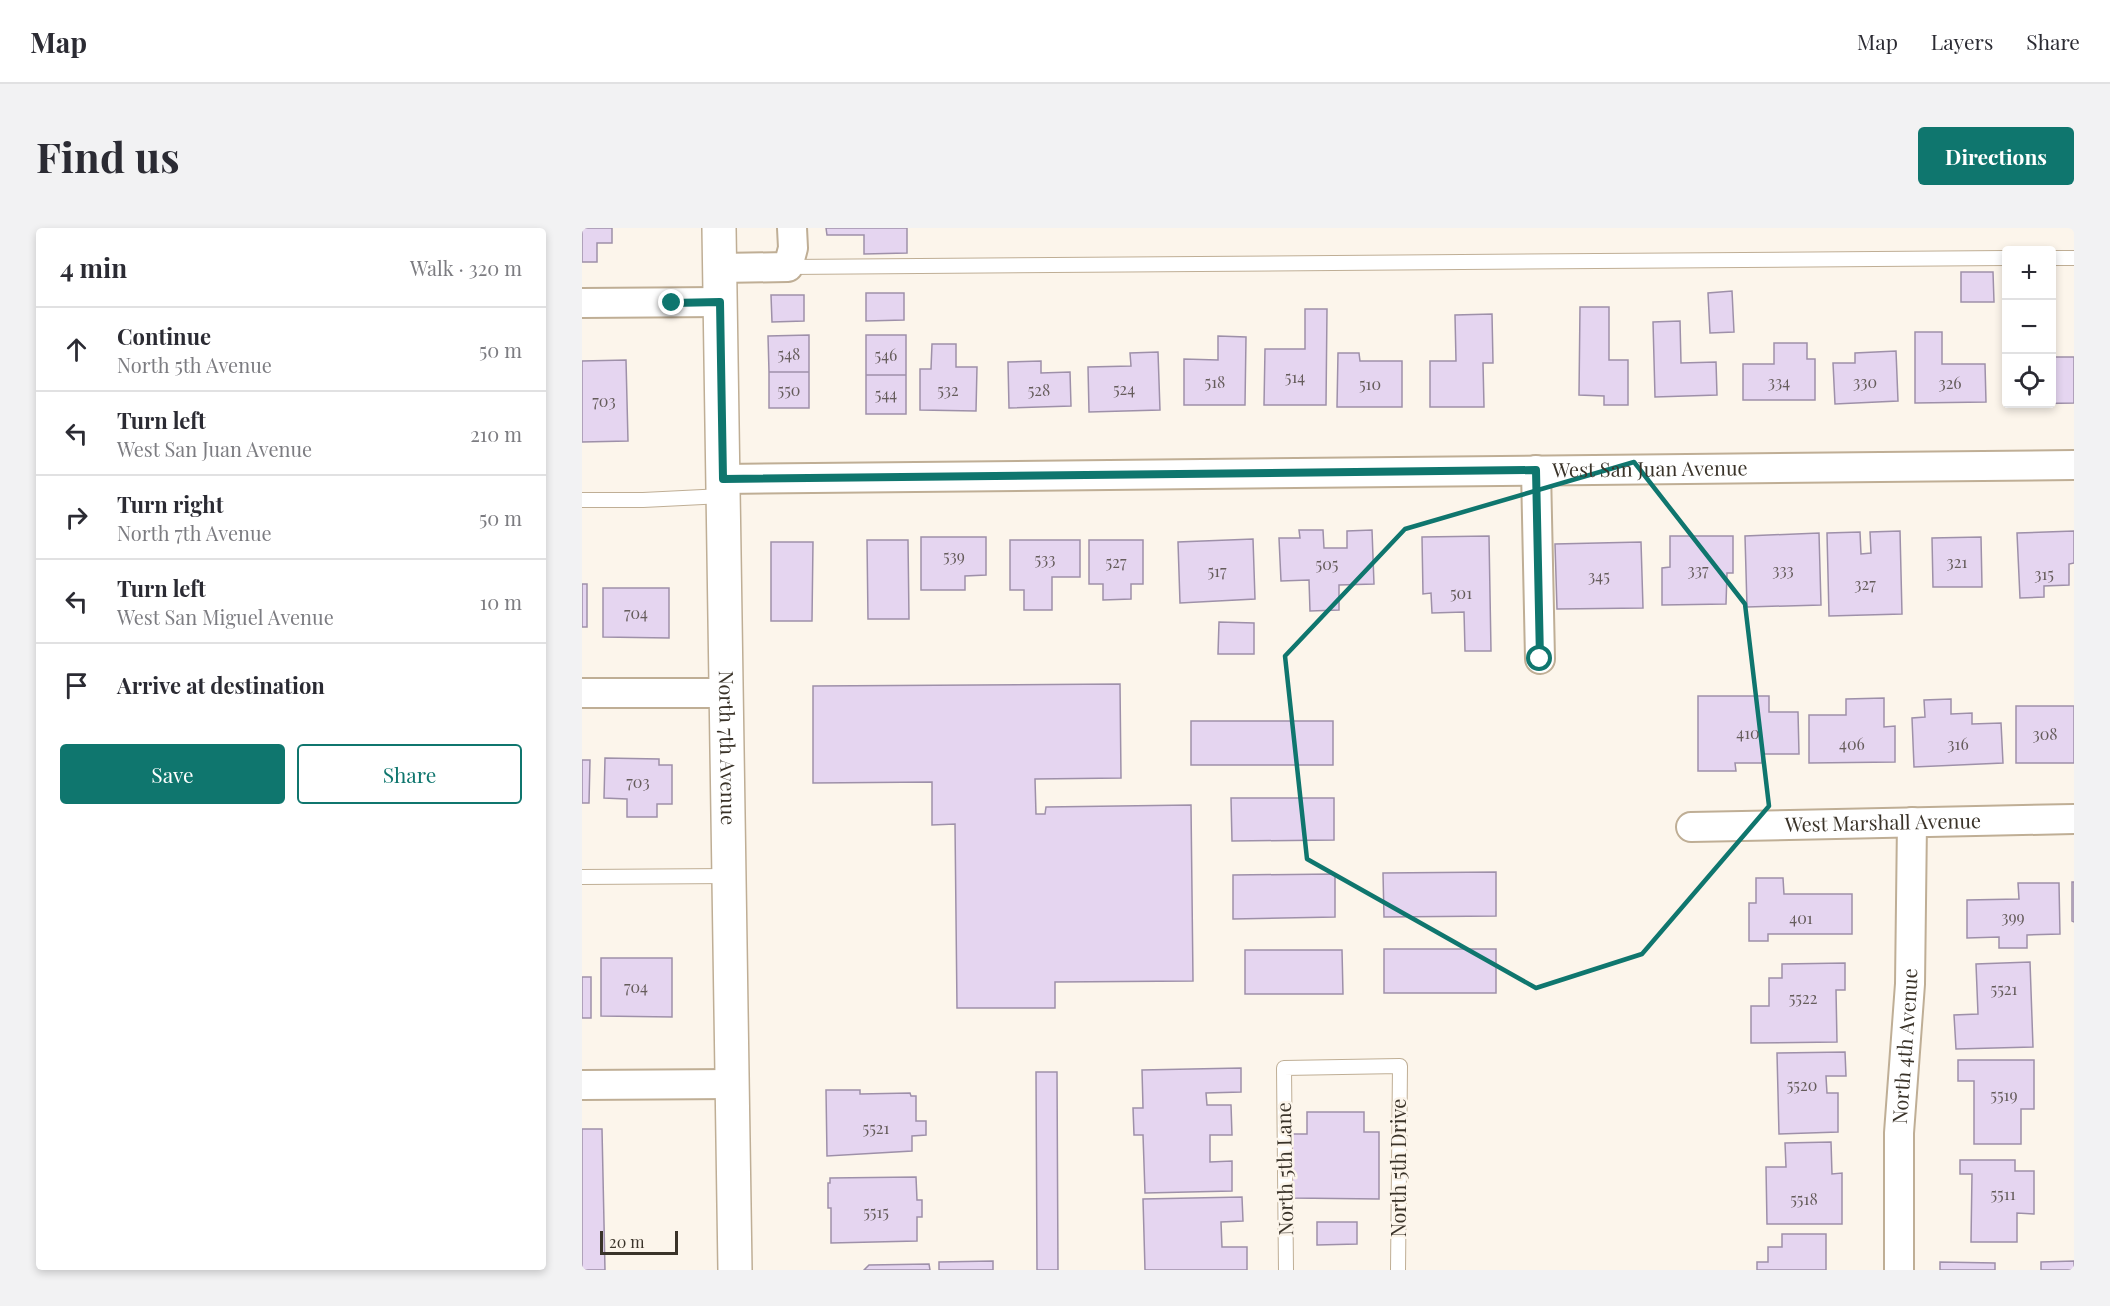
<!DOCTYPE html>
<html lang="en">
<head>
<meta charset="utf-8">
<style>
  body { margin:0; font-family:"Playfair Display",serif; background:#f2f2f3; color:#2b2b33 }
  .controls { position:absolute; right:18px; top:18px; display:grid; overflow:hidden; border-radius:6px; box-shadow:0 3px 9px #0003 }
  .controls button { width:54px; height:54px; display:grid; place-items:center; padding:0; border:0; border-bottom:2px solid #e1e1e2; background:#fff; color:#2b2b33; font:30px sans-serif }
  .scale { position:absolute; left:18px; bottom:15px; width:78px; box-sizing:border-box; padding-left:6px; border:3px solid #3a3329; border-top:0; font-size:16px; line-height:21px; white-space:nowrap; color:#3a3329; -webkit-text-stroke:4px #fcf5eb; paint-order:stroke }
  .stop { position:absolute; width:18px; height:18px; margin:-14px; border:4px solid #0f766e; border-radius:50%; background:#fff }
  .stop.end { background:#0f766e; border-color:#fff; box-shadow:0 2px 6px #0008 }
  .list { margin:0; padding:0; list-style:none }
  h2 { display:flex; justify-content:space-between; align-items:center; height:78px; margin:0; padding:0 24px; font-size:26px }
  h2 small { font-size:20px; font-weight:400; color:#7c7c81 }
  .list li { display:grid; grid-template-columns:39px 1fr auto; gap:18px; align-items:center; box-sizing:border-box; height:84px; padding:0 24px; border-top:2px solid #e1e1e2 }
  .list b { display:block; font-size:22px; white-space:nowrap }
  .list p { margin:0; font-size:20px; white-space:nowrap; color:#7c7c81 }
  .list em { font-size:20px; font-style:normal; color:#7c7c81 }
  .actions { display:flex; gap:12px; padding:18px 24px }
  .actions a { flex:1; padding:14px 0; border:2px solid #0f766e; border-radius:6px; text-align:center; font-size:21px; color:#0f766e }
  .actions .main { background:#0f766e; color:#fff }
  .icon { flex:none; width:33px; height:33px; fill:none; stroke:currentColor; stroke-width:2; stroke-linecap:round; stroke-linejoin:round }
  .map { position:relative; flex:none; width:1492px; height:1042px; overflow:hidden; border-radius:6px }
  header { display:flex; align-items:center; gap:36px; box-sizing:border-box; height:84px; padding:0 30px; background:#fff; border-bottom:2px solid #e1e1e2 }
  header strong { font-size:28px }
  nav { display:flex; gap:33px; margin-inline-start:auto; font-size:21px }
  .intro { display:flex; align-items:center; justify-content:space-between; box-sizing:border-box; height:144px; padding:0 36px }
  h1 { margin:0; font-size:42px }
  .button { padding:15px 27px; border-radius:6px; background:#0f766e; color:#fff; font-size:21px; font-weight:700 }
  main { display:flex; gap:36px; padding:0 36px }
  aside { flex:1; background:#fff; border-radius:6px; box-shadow:0 3px 9px #0003 }
  .map>svg:first-child { display:block }
  .building { fill:#e5d5f0; stroke:#9e90a9; stroke-width:1.5 }
  .lines { fill:none; stroke-linecap:round; stroke-linejoin:round }
  .service-casing { stroke:#bfae95; stroke-width:16 }
  .minor-casing { stroke:#bfae95; stroke-width:32 }
  .secondary-casing { stroke:#bfae95; stroke-width:36 }
  .service { stroke:#fff; stroke-width:14 }
  .minor { stroke:#fff; stroke-width:28 }
  .secondary { stroke:#fff; stroke-width:33 }
  .route { stroke:#0f766e; stroke-width:8 }
  .marked { fill:none; stroke:#0f766e; stroke-width:4.5; stroke-linejoin:round }
  .labels { text-anchor:middle; stroke-width:5; stroke-linejoin:round; paint-order:stroke }
  .number-label { font-size:16px; fill:#655c5b }
  .street-label { font-size:20px; fill:#3a3329; stroke:#fcf5eb }
</style>
</head>
<body>
<header>
<strong>Map</strong>
<nav><a>Map</a><a>Layers</a><a>Share</a></nav>
</header>
<div class="intro"><h1>Find us</h1><a class="button">Directions</a></div>
<main>
<aside>
<h2>4 min<small>Walk · 320 m</small></h2>
<ul class="list">
<li><svg class="icon" aria-label="ahead" viewBox="0 0 24 24"><path d="M12 20V5M6 11l6-6 6 6"/></svg><div><b>Continue</b><p>North 5th Avenue</p></div><em>50 m</em></li>
<li><svg class="icon" aria-label="left" viewBox="0 0 24 24"><path d="M17 20v-9H6M10 6l-5 5 5 5"/></svg><div><b>Turn left</b><p>West San Juan Avenue</p></div><em>210 m</em></li>
<li><svg class="icon" aria-label="right" viewBox="0 0 24 24"><path d="M7 20v-9h11M14 6l5 5-5 5"/></svg><div><b>Turn right</b><p>North 7th Avenue</p></div><em>50 m</em></li>
<li><svg class="icon" aria-label="left" viewBox="0 0 24 24"><path d="M17 20v-9H6M10 6l-5 5 5 5"/></svg><div><b>Turn left</b><p>West San Miguel Avenue</p></div><em>10 m</em></li>
<li><svg class="icon" aria-label="arrive" viewBox="0 0 24 24"><path d="M6 21V4h12l-3 4 3 4H6"/></svg><div><b>Arrive at destination</b></div></li>
</ul>
<div class="actions"><a class="main">Save</a><a>Share</a></div>
</aside>
<div class="map">
<svg width="1492" height="1042" viewBox="0 0 1492 1042">
  <rect width="100%" height="100%" fill="#fcf5eb"/>
  <path class="building" d="M0,0H30V15H15V34H0Z
    M244,0H325V25L282,26V7H245Z
    M1379,44H1411L1412,74H1379Z
    M1150,63L1152,104L1128,105L1126,65Z
    M284,65H322V92L284,93Z
    M189,67H222V93L190,94Z
    M998,79H1027V132H1046V177H1022V168L997,167Z
    M723,81H745L744,177H682L683,121H723Z
    M910,86L911,135H901L902,179H848V133H874L873,87Z
    M1098,93L1099,135L1134,134L1135,167L1073,169L1071,94Z
    M1333,104H1360V136H1403L1404,174L1333,175Z
    M227,107V144H187L186,108Z
    M284,107H324V147H284Z
    M636,108L664,109L663,177H602V131L636,132Z
    M1192,115H1225V131H1233V172H1161V136H1192Z
    M350,116H374V139H395L394,183L338,182V141H349Z
    M1314,123L1316,173L1253,176L1251,135H1273V125Z
    M576,124L578,182L507,184L506,139L549,138L548,125Z
    M756,125H777L778,133H820V179H755Z
    M1421,129H1424V160H1421Z
    M1470,129H1492V175L1442,176H1470Z
    M44,132L46,213L0,214V133Z
    M459,133V145L488,144L489,178L427,180L426,134Z
    M187,144H227V180H187Z
    M284,147H324V186H284Z
    M717,302H741L742,320H765V303L790,302L792,356L757,357V382L728,383L727,352L699,353L697,310H718Z
    M1318,303L1320,386L1247,388L1245,305L1278,304L1279,326L1289,325L1288,304Z
    M1492,303V335L1487,336V357L1462,358V369L1438,370L1435,305Z
    M1237,305L1239,377L1165,379L1163,308Z
    M907,308L909,423H883L882,384L850,385L849,365L841,366L840,309Z
    M1088,308H1151V345H1145L1144,376L1080,377V340L1088,339Z
    M339,309H404V347L383,348V362H339Z
    M1399,309L1400,359H1351L1350,310Z
    M671,311L673,371L598,375L596,314Z
    M285,312H326L327,391H286Z
    M428,312H498V349H470V382H442V362H428Z
    M507,312H561V356H549V371L521,372V356H507Z
    M189,314H231L230,393H189Z
    M1059,314L1061,380L975,381L973,316Z
    M0,356H5V399H0Z
    M21,360H87V410L21,409Z
    M637,394L672,395V426H636Z
    M538,456L539,550L453,551L454,586H463L464,579L609,577L611,753L473,754V780H375L373,596L350,597V554L231,555V458Z
    M1116,468H1187V484H1216L1217,526H1180V535H1153L1154,543H1116Z
    M1302,470V499L1313,498V534L1227,535V487H1264V471Z
    M1369,471V486L1390,485V496L1419,495L1421,535L1332,539L1330,490L1343,489L1342,472Z
    M1434,478H1492V535H1434Z
    M609,493H751V537H609Z
    M23,530L77,531V537H90V576H75V589H45V571L22,570Z
    M0,532H8L7,575H0Z
    M649,570H752V612L650,613Z
    M914,644V688L802,689L801,645Z
    M753,646V689L651,691V647Z
    M1174,650H1201L1202,666H1270V706H1186V713H1167V675H1174Z
    M1490,654H1492V694L1490,693Z
    M1436,655H1477L1478,706L1445,707V720H1417V709L1385,710V672L1437,671Z
    M802,721H914V765H802Z
    M663,722H760L761,766H663Z
    M19,730H90V789L19,788Z
    M1448,734L1451,819L1374,821L1372,787L1396,786L1394,736Z
    M1263,735V762H1254L1255,814L1169,815V778H1187V750H1200V736Z
    M0,749H9V790H0Z
    M1263,824L1264,848H1244L1245,865H1256V904L1197,906L1195,825Z
    M1376,832H1452V881H1439V916H1392V853H1376Z
    M659,840V864L624,865L625,877H649L650,907H628V934L650,933V963L563,965L561,907H552L551,880H561L560,842Z
    M454,844H475L476,1042H455Z
    M244,862H278V866L328,865L329,868H334V893H344V907L330,908V923L245,928Z
    M725,884H782V904H797V971L710,970V906H725Z
    M0,901H20L23,1042H0Z
    M1249,914L1250,946L1260,945V996H1185L1184,939H1204L1203,915Z
    M1378,932H1433V943H1452V986L1435,985V1014H1389L1390,946H1378Z
    M334,949L335,972H340V989H335V1013L249,1015V980H246V955H248V950Z
    M660,969L661,993L639,994L640,1019H665V1042H563L561,971Z
    M735,994H775V1016L735,1017Z
    M1200,1006H1244V1042H1175V1034H1186V1019H1200Z
    M411,1033V1042H357V1034Z
    M1492,1033V1042H1459V1034Z
    M1358,1034L1413,1035V1042H1358Z
    M347,1036L348,1042H282L287,1037Z"/>
  <g class="lines">
    <defs>
      <path id="service" d="M1470,30H1492
        M206,39L1424,30
        M0,272H61L141,268
        M0,649L148,648
        M704,1042L702,840L818,838L816,1042"/>
      <g id="minor">
        <path d="M137,40L206,39L211,20L210,0"/>
        <path d="M0,75L138,74"/>
        <path d="M954,242L958,431"/>
        <path id="s1" d="M141,251L1492,237"/>
        <path d="M0,465H145"/>
        <path id="s2" d="M1109,599L1492,591"/>
        <path d="M0,857L151,856"/>
        <path id="s3" d="M1317,1042V905L1328,756L1330,594"/>
      </g>
      <g id="secondary">
        <path id="s4" d="M137,0L153,1042"/>
      </g>
    </defs>
    <use href="#service" class="service-casing"/>
    <use href="#minor" class="minor-casing"/>
    <use href="#secondary" class="secondary-casing"/>
    <use href="#service" class="service"/>
    <use href="#minor" class="minor"/>
    <use href="#secondary" class="secondary"/>
  </g>
  <g class="lines">
    <path class="route" d="M90,75L138,74L141,251L954,242L958,431"/>
  </g>
  <path class="marked" d="M1052,234L1163,376L1187,578L1060,726L954,760L725,631L703,428L823,301Z"/>
  <g class="labels">
    <g class="number-label">
      <text x="207" y="132">548</text>
      <text x="304" y="133">546</text>
      <text x="713" y="155">514</text>
      <text x="633" y="160">518</text>
      <text x="1197" y="160">334</text>
      <text x="1283" y="160">330</text>
      <text x="1368" y="161">326</text>
      <text x="788" y="162">510</text>
      <text x="542" y="167">524</text>
      <text x="207" y="168">550</text>
      <text x="366" y="168">532</text>
      <text x="457" y="168">528</text>
      <text x="304" y="172">544</text>
      <text x="22" y="179">703</text>
      <text x="372" y="334">539</text>
      <text x="463" y="337">533</text>
      <text x="534" y="340">527</text>
      <text x="1375" y="340">321</text>
      <text x="745" y="342">505</text>
      <text x="1116" y="348">337</text>
      <text x="1201" y="348">333</text>
      <text x="635" y="349">517</text>
      <text x="1462" y="352">315</text>
      <text x="1017" y="354">345</text>
      <text x="1283" y="362">327</text>
      <text x="879" y="371">501</text>
      <text x="54" y="391">704</text>
      <text x="1166" y="511">410</text>
      <text x="1463" y="512">308</text>
      <text x="1270" y="522">406</text>
      <text x="1376" y="522">316</text>
      <text x="56" y="560">703</text>
      <text x="1431" y="695">399</text>
      <text x="1219" y="696">401</text>
      <text x="54" y="765">704</text>
      <text x="1422" y="767">5521</text>
      <text x="1221" y="776">5522</text>
      <text x="1220" y="863">5520</text>
      <text x="1422" y="873">5519</text>
      <text x="294" y="906">5521</text>
      <text x="1421" y="972">5511</text>
      <text x="1222" y="977">5518</text>
      <text x="294" y="990">5515</text>
    </g>
    <g class="street-label">
      <text dy="7" stroke="none"><textPath href="#s1" startOffset="927">West San Juan Avenue</textPath></text>
      <text dy="7" stroke="none"><textPath href="#s4" startOffset="520">North 7th Avenue</textPath></text>
      <text dy="7" stroke="none"><textPath href="#s2" startOffset="192">West Marshall Avenue</textPath></text>
      <text dy="7" stroke="none"><textPath href="#s3" startOffset="224">North 4th Avenue</textPath></text>
      <text transform="translate(817 940) rotate(-90)" y="7">North 5th Drive</text>
      <text transform="translate(703 941) rotate(-91)" y="7">North 5th Lane</text>
    </g>
  </g>
</svg>
<div class="controls">
<button>+</button>
<button>−</button>
<button><svg class="icon" aria-label="locate" viewBox="0 0 24 24"><circle cx="12" cy="12" r="6"/><path d="M12 2v4M12 18v4M2 12h4M18 12h4"/></svg></button>
</div>
<div class="scale">20 m</div>
<div class="stop" style="left:958px;top:431px"></div>
<div class="stop end" style="left:90px;top:75px"></div>
</div>
</main>
</body>
</html>
